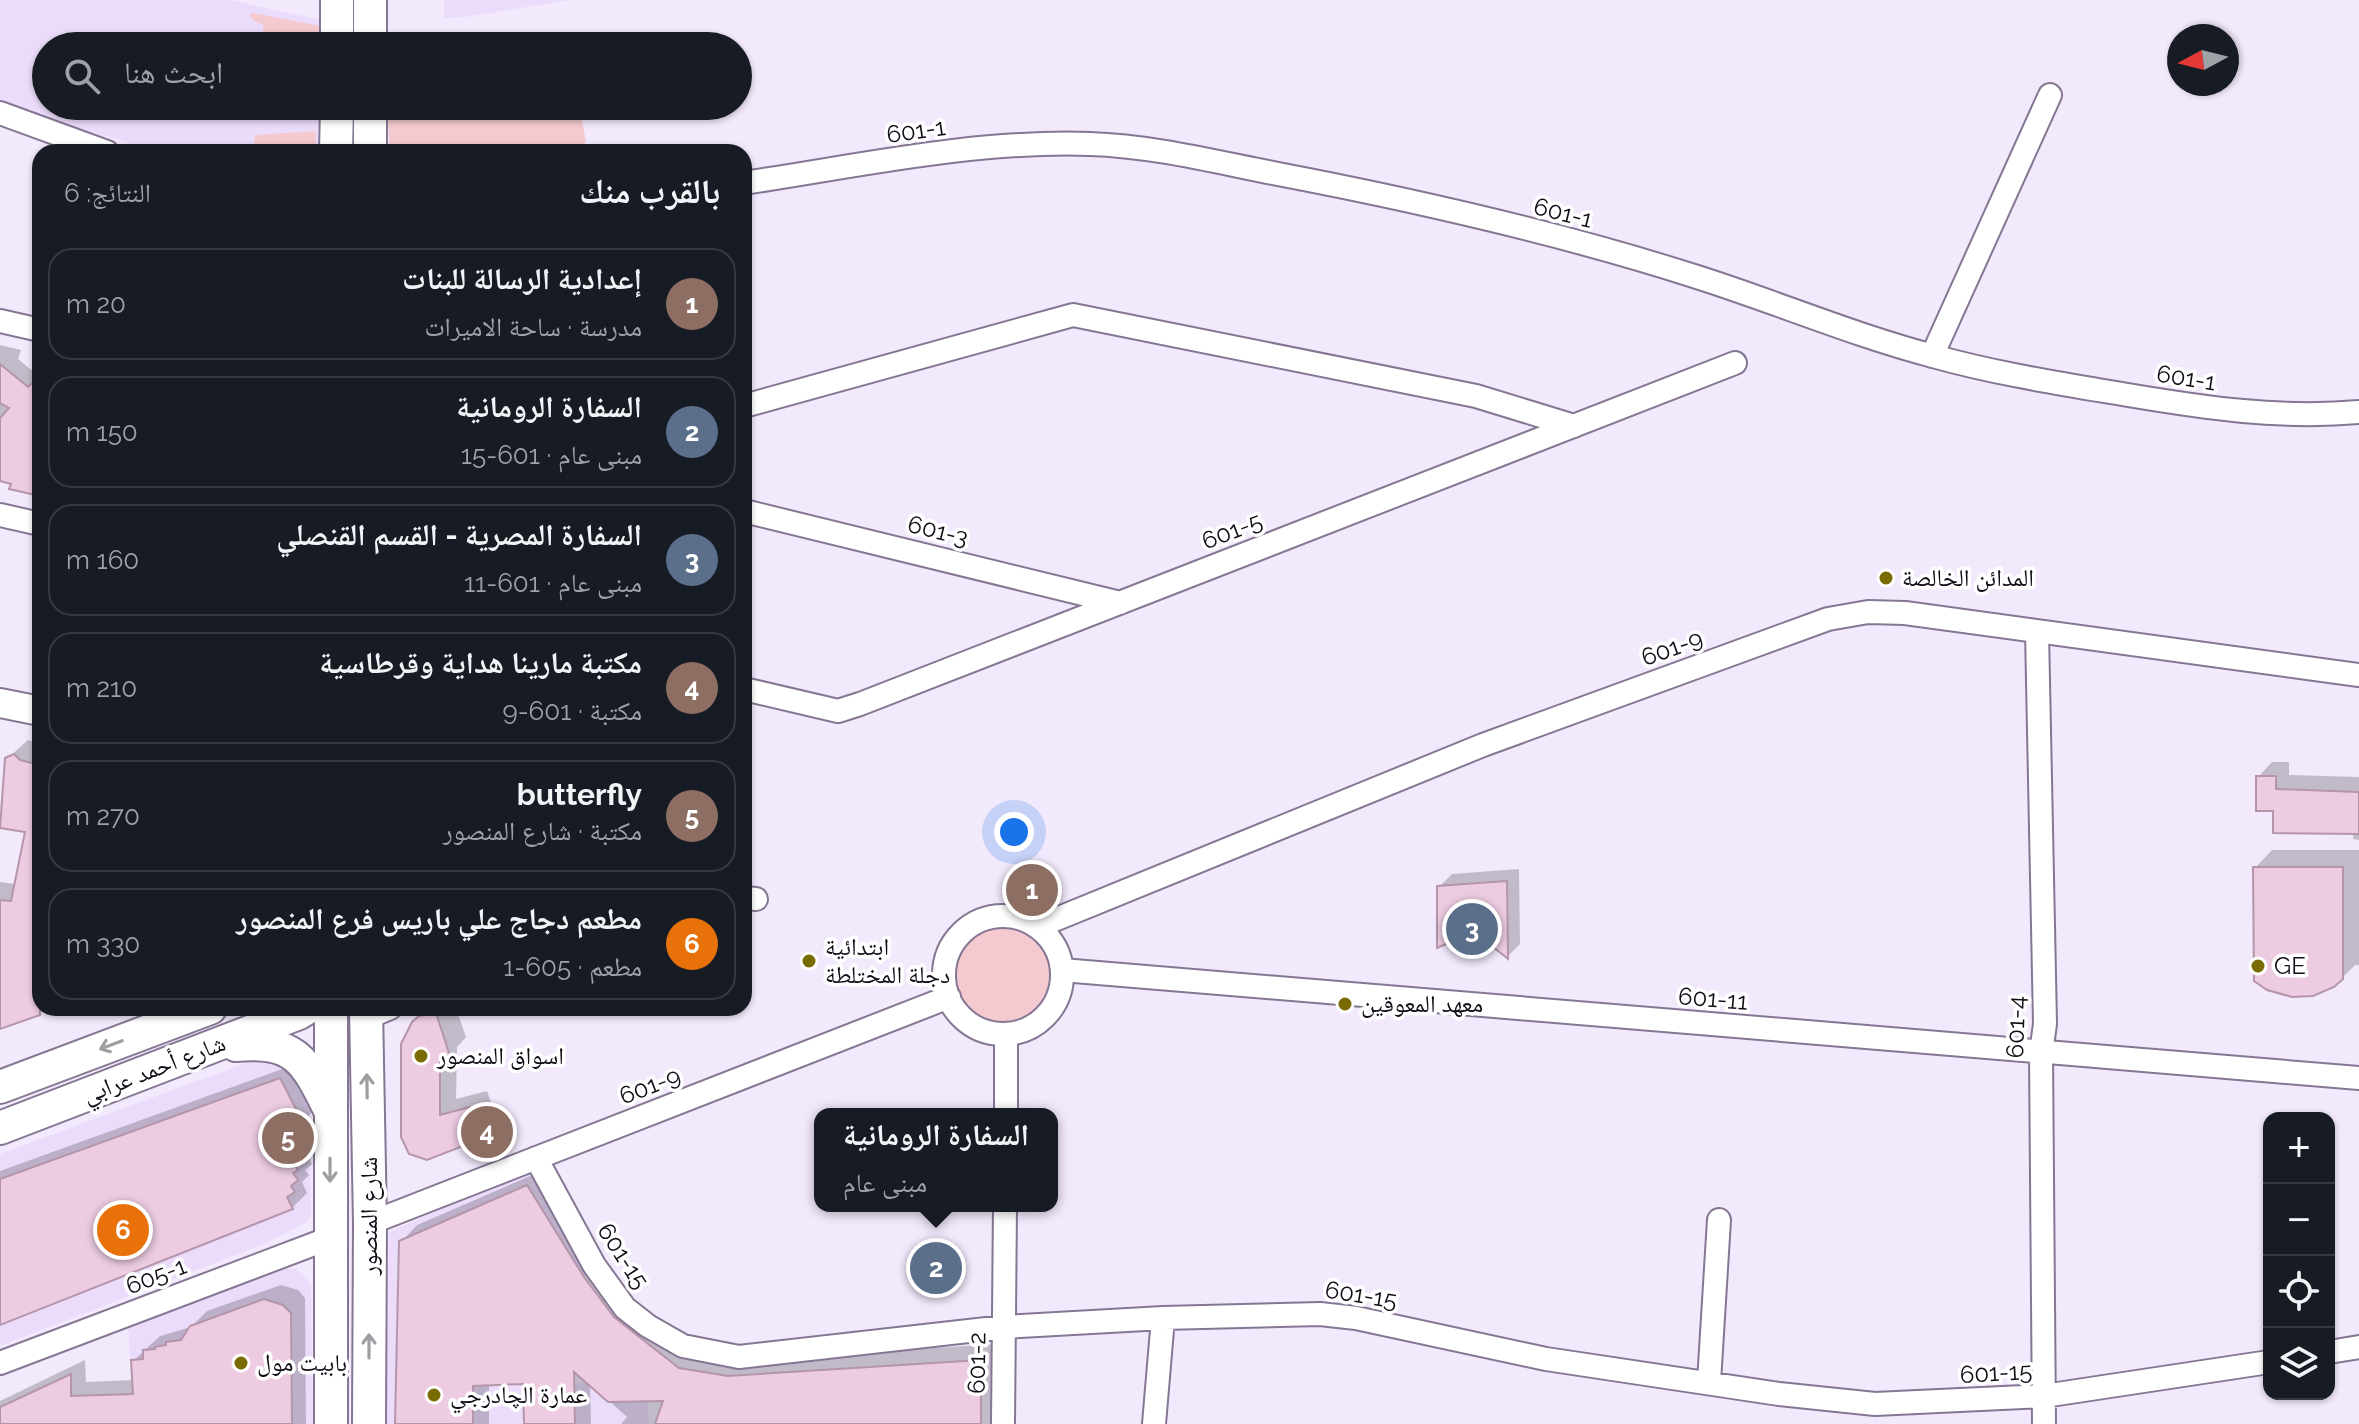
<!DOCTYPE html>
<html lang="ar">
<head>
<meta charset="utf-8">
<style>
  body { margin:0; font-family:Raleway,"Noto Naskh Arabic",sans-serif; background:#242831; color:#f1f3f6; direction:rtl }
  .controls { position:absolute; right:24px; bottom:24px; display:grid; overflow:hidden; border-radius:16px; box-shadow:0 2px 6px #0004 }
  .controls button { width:72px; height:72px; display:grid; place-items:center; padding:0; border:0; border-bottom:2px solid #363941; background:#171b24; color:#f1f3f6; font:40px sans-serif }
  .compass { position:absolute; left:2167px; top:24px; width:72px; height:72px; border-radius:50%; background:#171b24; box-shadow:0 2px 6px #0004; rotate:263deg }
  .you { position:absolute; left:1014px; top:832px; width:28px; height:28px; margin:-20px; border:6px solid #fff; border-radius:50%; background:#1a73e8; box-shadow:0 0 0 12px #1a73e833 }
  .badge { display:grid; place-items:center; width:52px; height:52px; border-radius:50%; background:#7c3aed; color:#fff; font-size:26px; font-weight:700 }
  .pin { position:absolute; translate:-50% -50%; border:4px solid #fff; box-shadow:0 2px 8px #0006 }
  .popup { position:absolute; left:814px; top:1108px; width:244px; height:104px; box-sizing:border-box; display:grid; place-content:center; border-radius:16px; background:#171b24; filter:drop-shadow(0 2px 6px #0005); font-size:26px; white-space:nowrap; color:#9ea1a6 }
  .popup b { font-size:30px; color:#f1f3f6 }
  .popup::after { content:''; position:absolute; left:50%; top:100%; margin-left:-16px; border:16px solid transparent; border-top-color:#171b24 }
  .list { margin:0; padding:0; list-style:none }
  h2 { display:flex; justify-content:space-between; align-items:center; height:104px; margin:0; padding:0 32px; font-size:34px }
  h2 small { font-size:26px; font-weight:400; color:#9ea1a6 }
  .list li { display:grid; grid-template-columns:52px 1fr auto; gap:24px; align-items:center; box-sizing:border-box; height:112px; margin:0 16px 16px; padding:0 16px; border:2px solid #363941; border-radius:24px }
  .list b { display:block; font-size:30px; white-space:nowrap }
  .list p { margin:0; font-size:26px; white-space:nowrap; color:#9ea1a6 }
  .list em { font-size:26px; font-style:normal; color:#9ea1a6 }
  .icon { flex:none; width:44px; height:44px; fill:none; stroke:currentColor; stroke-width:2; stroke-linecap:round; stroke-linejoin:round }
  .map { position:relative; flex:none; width:2359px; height:1424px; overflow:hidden; direction:ltr }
  .search { position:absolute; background:#171b24; box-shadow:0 2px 6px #0004; left:32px; top:32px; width:720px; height:88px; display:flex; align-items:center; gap:20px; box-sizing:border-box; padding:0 28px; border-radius:44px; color:#9ea1a6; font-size:30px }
  .panel { position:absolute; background:#171b24; box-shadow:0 2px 6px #0004; left:32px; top:144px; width:720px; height:872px; border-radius:24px; direction:rtl }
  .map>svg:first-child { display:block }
  .built { fill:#ecdcfc }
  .green { fill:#f4cad0 }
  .shadow { fill:#0003 }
  .building { fill:#edcce2; stroke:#b495aa; stroke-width:2 }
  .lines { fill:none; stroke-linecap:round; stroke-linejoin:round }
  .minor-casing { stroke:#857793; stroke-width:26 }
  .tertiary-casing { stroke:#857793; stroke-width:32 }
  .secondary-casing { stroke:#857793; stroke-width:36 }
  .minor { stroke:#fff; stroke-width:22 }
  .tertiary { stroke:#fff; stroke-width:28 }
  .secondary { stroke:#fff; stroke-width:32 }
  .oneway { stroke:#a09ea2 }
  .poi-dot { fill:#796a02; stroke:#fff; stroke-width:3 }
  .labels { text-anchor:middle; stroke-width:7; stroke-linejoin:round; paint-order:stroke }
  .street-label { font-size:24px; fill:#110c16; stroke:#fff }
  .poi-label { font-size:24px; fill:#110c16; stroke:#fff; text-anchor:start }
</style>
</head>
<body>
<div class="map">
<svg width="2359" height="1424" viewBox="0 0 2359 1424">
  <rect width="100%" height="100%" fill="#f2e9fc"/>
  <path class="built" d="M0,0H229L327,21V46H46V106H325L324,152H164L0,108Z
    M444,0H569L465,17L444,18Z
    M265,1056L302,1080L310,1108L311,1215L307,1222L264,1244L0,1346V1154Z
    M529,1170L535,1173L591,1273L500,1351V1385L646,1381L649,1424H386L389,1232Z
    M280,1269H296L311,1284L313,1424H135L128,1327Z"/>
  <path class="green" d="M253,13L321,26L324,30V46H264L263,24C257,24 251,20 250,14Z
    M387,106H579L586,141L578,152H390Z
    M316,131V152H253L255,135Z
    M955 976a48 48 0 1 1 96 0a48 48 0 1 1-96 0Z"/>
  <path class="shadow" d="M0,345L21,350L18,359L40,377V494L0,479Z
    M28,740L40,744V1008H47L42,1012L0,1027V882L15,884L27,830L0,826L2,808L0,805L5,800L7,759Z
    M2272,762H2289V775L2359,777V840L2353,839V832L2275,809L2258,777Z
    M2272,850H2359V965H2355L2342,978L2255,868Z
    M1519,869L1520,944L1508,956L1488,940L1439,887L1452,874Z
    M429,1008H456L466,1037L457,1047L456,1099L487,1091L497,1120L480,1137L434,1157L414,1023Z
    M296,1064L312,1097L306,1103L312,1111L308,1118L314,1128L308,1134L312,1141L307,1146L312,1154L308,1157L312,1164L305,1170L309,1175L302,1182L307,1193L292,1208L0,1325V1171Z
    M544,1170L630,1300L696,1352L746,1360L996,1344V1424H621L627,1417L590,1384L591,1424H526L525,1382L489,1384V1424H398L401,1242L417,1225Z
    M281,1285L298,1290L305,1298L306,1424H0V1401L85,1360L86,1382L134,1380L133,1361L160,1336L191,1327L207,1311Z"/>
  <path class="building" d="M0,364L28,387L40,376V496L9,489L11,484L0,481V418L9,408L0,403Z
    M14,754L20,760L40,765V882L36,905H40V1015L0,1029V900L11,901L25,832L0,828L5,758Z
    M2256,776H2276V789L2359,792V834L2273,833V811H2256Z
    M2253,867H2343V979L2334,987L2313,996L2292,997L2267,990L2254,981Z
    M1507,881L1508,959L1487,942L1481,951L1460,938L1437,948V886Z
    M436,1013L450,1056L440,1059V1115L470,1107L481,1139L427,1160L409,1154L401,1137V1044L412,1022L419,1016Z
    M280,1078L298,1113L292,1119L298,1127L294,1134L300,1144L293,1150L298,1158L292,1161L298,1170L293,1173L298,1180L291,1186L295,1192L287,1197L293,1209L0,1325V1179Z
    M527,1185L584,1277L614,1317L679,1368L728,1376L981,1360V1424H655L663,1401L608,1402L574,1372L575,1424H524L523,1384L473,1386V1424H395L399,1241Z
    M264,1299L283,1305L291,1313L292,1424H0V1407L71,1374V1396L133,1394L131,1360L143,1359V1350L155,1349V1347L166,1345V1342L181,1340L190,1326Z"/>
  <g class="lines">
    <defs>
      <path id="minor" d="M0,113L107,152
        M744,183C858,166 975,140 1090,144C1153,146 1216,162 1278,174C1419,201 1560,233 1697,277C1776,302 1853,335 1933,356C1997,374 2063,384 2128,395C2205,408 2281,419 2359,412
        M0,321L40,330
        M1932,356L2050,95
        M744,406L1073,315L1476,396L1574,426
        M744,511L1120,603
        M0,515L40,524
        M2037,632L2045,1024L2041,1053L2044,1424
        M744,689L838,711L860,704L1735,363
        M744,898L756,899
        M944 975a59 59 0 1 1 118 0a59 59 0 1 1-118 0Z
        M1037,927L1483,745L1828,619L1868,612L1905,613L2359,675
        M1062,970L2359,1078
        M366,1018L390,1008
        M1006,1114V1034
        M536,1158L594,1265L625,1308L648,1326L683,1346L739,1357L1004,1327L1163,1318L1320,1314L1356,1318L1546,1359L1779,1394L1875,1404L2044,1396L2269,1362
        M370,1223L949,997
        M2329,1352L2359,1347
        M0,1363L330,1238
        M1709,1382L1719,1220
        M1003,1424L1005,1206
        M1154,1424L1163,1318"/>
      <path id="tertiary" d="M0,703L40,711"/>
      <path id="secondary" d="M337,0V46
        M370,46V0
        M336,152L337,106
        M370,152V106
        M366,1008L370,1223L369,1424
        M236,1045C294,1040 305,1059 329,1108
        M0,1087L210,1008
        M0,1128L299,1013L307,1008
        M331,1424V1008"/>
    </defs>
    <use href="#minor" class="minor-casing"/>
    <use href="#tertiary" class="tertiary-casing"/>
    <use href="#secondary" class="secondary-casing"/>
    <use href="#minor" class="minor"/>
    <use href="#tertiary" class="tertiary"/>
    <use href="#secondary" class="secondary"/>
  </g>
  <defs><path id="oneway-shaft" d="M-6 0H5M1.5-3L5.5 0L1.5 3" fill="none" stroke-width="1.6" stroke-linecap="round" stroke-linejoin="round" transform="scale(2)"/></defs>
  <g class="oneway">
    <use href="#oneway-shaft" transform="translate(111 1045) rotate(159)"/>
    <use href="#oneway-shaft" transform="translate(367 1086) rotate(-91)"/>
    <use href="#oneway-shaft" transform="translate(330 1170) rotate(90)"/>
    <use href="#oneway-shaft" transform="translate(369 1346) rotate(-90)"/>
  </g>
  <g class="poi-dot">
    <circle cx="1886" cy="578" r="8"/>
    <circle cx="809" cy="961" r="8"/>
    <circle cx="2258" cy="966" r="8"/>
    <circle cx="1345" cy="1004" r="8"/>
    <circle cx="421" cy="1056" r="8"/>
    <circle cx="241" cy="1363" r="8"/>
    <circle cx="434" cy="1395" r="8"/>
  </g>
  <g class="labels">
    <g class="street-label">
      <text transform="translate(916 131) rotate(-8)" y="8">601-1</text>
      <text transform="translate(1563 213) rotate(14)" y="8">601-1</text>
      <text transform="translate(2186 378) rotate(9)" y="8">601-1</text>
      <text transform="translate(938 531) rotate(14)" y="8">601-3</text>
      <text transform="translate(1232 531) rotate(-21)" y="8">601-5</text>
      <text transform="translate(1672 648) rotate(-20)" y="8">601-9</text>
      <text transform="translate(1713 999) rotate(5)" y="8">601-11</text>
      <text transform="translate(2016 1027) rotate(-88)" y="8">601-4</text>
      <text transform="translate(154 1069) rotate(-21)" y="8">شارع أحمد عرابي</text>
      <text transform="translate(650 1086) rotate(-21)" y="8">601-9</text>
      <text transform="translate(369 1216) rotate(-90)" y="8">شارع المنصور</text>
      <text transform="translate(623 1256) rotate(57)" y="8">601-15</text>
      <text transform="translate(156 1276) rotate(-21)" y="8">605-1</text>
      <text transform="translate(1361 1295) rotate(9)" y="8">601-15</text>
      <text transform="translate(977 1363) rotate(-89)" y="8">601-2</text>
      <text transform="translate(1996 1373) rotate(-3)" y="8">601-15</text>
    </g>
    <g class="poi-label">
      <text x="1902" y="586">المدائن الخالصة</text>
      <text x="825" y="955">ابتدائية<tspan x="825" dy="28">دجلة المختلطة</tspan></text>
      <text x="2274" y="974">GE</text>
      <text x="1361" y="1012">معهد المعوقين</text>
      <text x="437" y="1064">اسواق المنصور</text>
      <text x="257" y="1371">بابيت مول</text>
      <text x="450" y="1403">عمارة الچادرجي</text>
    </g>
  </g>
</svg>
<div class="controls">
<button>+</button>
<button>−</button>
<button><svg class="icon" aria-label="locate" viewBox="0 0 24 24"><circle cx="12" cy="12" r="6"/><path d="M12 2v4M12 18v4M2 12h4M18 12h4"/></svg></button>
<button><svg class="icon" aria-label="layers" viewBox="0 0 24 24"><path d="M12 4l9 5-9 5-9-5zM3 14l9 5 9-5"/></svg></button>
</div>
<svg class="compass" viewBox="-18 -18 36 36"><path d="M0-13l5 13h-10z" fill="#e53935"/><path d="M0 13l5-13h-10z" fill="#9ea1a6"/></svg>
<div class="you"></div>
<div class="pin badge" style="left:1032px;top:890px;background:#8d6e63">1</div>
<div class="pin badge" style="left:936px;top:1268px;background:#5c6f8a">2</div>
<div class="popup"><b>السفارة الرومانية</b>مبنى عام</div>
<div class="pin badge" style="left:1472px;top:929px;background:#5c6f8a">3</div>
<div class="pin badge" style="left:487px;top:1132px;background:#8d6e63">4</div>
<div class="pin badge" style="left:288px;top:1138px;background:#8d6e63">5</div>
<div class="pin badge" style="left:123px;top:1230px;background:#e8710a">6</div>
<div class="search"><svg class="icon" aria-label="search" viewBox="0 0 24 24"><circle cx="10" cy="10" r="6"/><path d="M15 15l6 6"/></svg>ابحث هنا</div>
<section class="panel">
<h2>بالقرب منك<small>النتائج: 6</small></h2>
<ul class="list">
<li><span class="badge" style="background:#8d6e63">1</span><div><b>إعدادية الرسالة للبنات</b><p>مدرسة · ساحة الاميرات</p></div><em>20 m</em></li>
<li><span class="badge" style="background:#5c6f8a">2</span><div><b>السفارة الرومانية</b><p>مبنى عام · 601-15</p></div><em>150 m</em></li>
<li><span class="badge" style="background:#5c6f8a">3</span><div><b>السفارة المصرية - القسم القنصلي</b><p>مبنى عام · 601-11</p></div><em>160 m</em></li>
<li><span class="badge" style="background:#8d6e63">4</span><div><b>مكتبة مارينا هداية وقرطاسية</b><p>مكتبة · 601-9</p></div><em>210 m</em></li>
<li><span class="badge" style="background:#8d6e63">5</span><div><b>butterfly</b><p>مكتبة · شارع المنصور</p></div><em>270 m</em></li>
<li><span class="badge" style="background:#e8710a">6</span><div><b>مطعم دجاج علي باريس فرع المنصور</b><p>مطعم · 605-1</p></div><em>330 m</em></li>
</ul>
</section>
</div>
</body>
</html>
